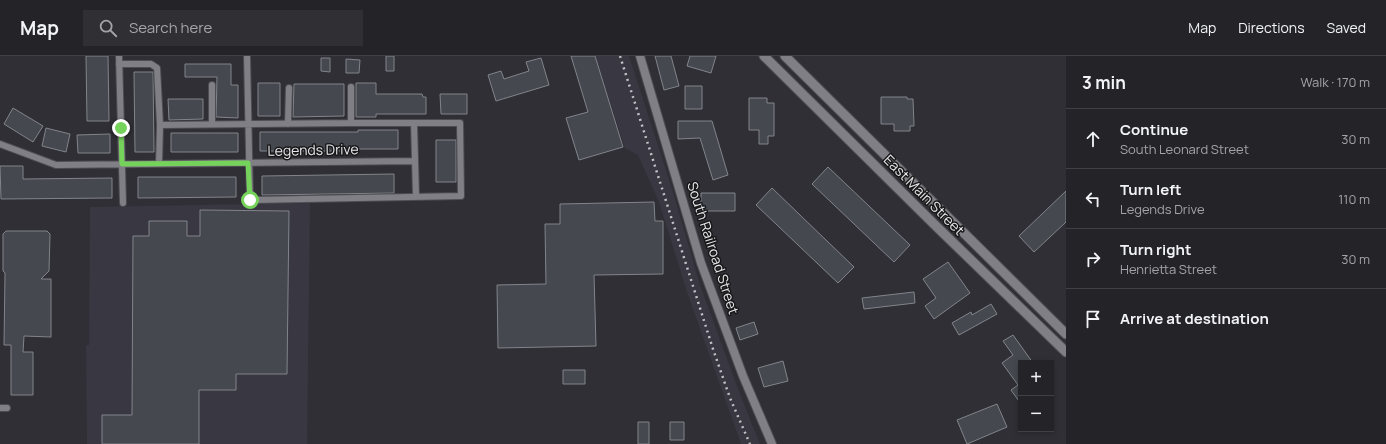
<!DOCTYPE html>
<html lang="en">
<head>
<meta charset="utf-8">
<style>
  body { margin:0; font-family:Manrope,sans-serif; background:#302f34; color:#f1f3f6 }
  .controls { position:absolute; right:12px; bottom:12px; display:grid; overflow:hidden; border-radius:0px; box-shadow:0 2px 6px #0003 }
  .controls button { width:36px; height:36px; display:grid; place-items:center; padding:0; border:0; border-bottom:1px solid #414045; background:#242328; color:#f1f3f6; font:20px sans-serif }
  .stop { position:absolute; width:12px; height:12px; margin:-9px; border:3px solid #75d25a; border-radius:50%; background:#fff }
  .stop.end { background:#75d25a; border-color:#fff; box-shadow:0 1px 4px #0008 }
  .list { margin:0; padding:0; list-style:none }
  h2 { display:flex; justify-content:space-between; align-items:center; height:52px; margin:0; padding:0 16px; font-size:17px }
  h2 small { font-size:13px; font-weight:400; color:#a3a4a8 }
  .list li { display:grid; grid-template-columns:26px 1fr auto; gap:12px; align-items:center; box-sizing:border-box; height:60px; padding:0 16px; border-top:1px solid #414045 }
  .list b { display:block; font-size:15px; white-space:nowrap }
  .list p { margin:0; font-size:13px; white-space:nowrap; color:#a3a4a8 }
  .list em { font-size:13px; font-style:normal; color:#a3a4a8 }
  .icon { flex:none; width:22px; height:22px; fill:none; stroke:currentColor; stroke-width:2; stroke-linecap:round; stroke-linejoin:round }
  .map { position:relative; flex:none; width:1066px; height:388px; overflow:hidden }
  header { display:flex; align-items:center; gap:24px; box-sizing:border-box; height:56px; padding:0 20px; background:#242328; border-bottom:1px solid #414045 }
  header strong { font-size:19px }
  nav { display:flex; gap:22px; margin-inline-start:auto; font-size:14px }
  .search { width:280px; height:36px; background:#302f34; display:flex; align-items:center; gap:10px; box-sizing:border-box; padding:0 14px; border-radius:0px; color:#a3a4a8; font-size:15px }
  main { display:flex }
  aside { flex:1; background:#242328 }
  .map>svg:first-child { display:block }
  .built { fill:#383742 }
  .building { fill:#45484e; stroke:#81858b }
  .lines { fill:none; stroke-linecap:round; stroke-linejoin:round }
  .minor-casing { stroke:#4e4d52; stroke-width:8 }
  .tertiary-casing { stroke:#4e4d52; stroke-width:10 }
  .secondary-casing { stroke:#4e4d52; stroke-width:11 }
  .minor { stroke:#7f7f85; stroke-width:6 }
  .tertiary { stroke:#7f7f85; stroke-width:8 }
  .secondary { stroke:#7f7f85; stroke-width:9 }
  .rail { stroke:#c1c1c5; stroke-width:2.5; stroke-dasharray:2 4; stroke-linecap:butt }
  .route { stroke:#75d25a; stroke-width:5 }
  .labels { text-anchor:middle; stroke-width:3; stroke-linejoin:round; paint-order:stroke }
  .street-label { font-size:14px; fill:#e7e7ea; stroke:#18181a }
</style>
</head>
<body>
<header>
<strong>Map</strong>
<div class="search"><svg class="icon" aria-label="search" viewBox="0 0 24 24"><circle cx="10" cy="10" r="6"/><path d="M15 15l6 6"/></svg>Search here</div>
<nav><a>Map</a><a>Directions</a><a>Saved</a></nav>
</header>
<main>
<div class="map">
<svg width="1066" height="388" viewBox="0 0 1066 388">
  <rect width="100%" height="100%" fill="#302f35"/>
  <path class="built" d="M595,0H629L673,136L700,229L738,333L760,388H741L688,239L659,146L638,99L625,92Z
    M310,147L307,388H87L86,289H89L90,151Z"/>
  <path class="building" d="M86,0H108L109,65H87Z
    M386,0H394V15H386Z
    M571,0H595L623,91L579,104L566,62L588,56Z
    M655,0H671L679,30L664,34Z
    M690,0H716L711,17L687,10Z
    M321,2H330V16L321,15Z
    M541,2L549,29L496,45L488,19L501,15L504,23L529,15L526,6Z
    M346,3L360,4L359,17H346Z
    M185,8H231V29H238V62L216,61L217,21H185Z
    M134,16H153L154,96H135Z
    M258,27H280V60H258Z
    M356,27H376V38H422L423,41H426V58H376V61H356Z
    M294,28H344V60L293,61Z
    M685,30H702V53H685Z
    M440,38H467V58H441Z
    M881,41H907V43H913L914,70H910V75H894V68H881Z
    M749,42H767V47H774V80H768V88H759V74H749Z
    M168,43H203V63L169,64Z
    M13,52L43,70L33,86L4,68Z
    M678,65H712L728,119L713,124L700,82L678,83Z
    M46,72L70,78L66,96L42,90Z
    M358,74H398V93H347V95H260V76H358Z
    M171,77H238V96H171Z
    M110,78V97H78L77,79Z
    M436,84H456V126H436Z
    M0,110H23V123L112,122V142L1,143Z
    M828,111L910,189L894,206L812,128Z
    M394,118V137L262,139V120Z
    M138,121H236V141L138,142Z
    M772,132L854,211L838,227L756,149Z
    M1066,135V166L1034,196L1019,180Z
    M701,137H735V155H701Z
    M654,146L655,165H663V218L594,219L596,290L498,292L497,229L546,228L545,168H560V148Z
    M200,154L289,155L287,318H236V334H199V388H102V359H132L133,180H149V165H187V180H200Z
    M6,175H47L50,178L49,215L41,223H51V281L24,280L23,296H33V339H11V289H4L5,217L3,215V178Z
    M948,206L970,237L934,263L925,250L936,242L923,223Z
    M914,236L915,247L864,253L862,242Z
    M991,248L997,258L959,279L952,267L971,256L972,259Z
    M754,266L758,278L740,284L736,272Z
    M1013,279L1033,307H1021V348L1011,334L1018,329L1002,307L1013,299L1003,285Z
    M783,305L788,325L764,331L758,312Z
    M563,314H585V328H563Z
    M997,348L1007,371L967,388L957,364Z
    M638,366H649V388H638Z
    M670,366H684V384H670Z"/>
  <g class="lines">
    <defs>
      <path id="minor" d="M119,0L123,147
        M247,0L250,144L461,140L460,67H351
        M119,8H151L157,12L160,69L351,67V31
        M212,29V68
        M414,67L416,140
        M288,68L289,32
        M0,88L56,109L415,105
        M159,108L160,69
        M0,352H7"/>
      <path id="tertiary" d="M640,0L701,207L743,320L772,388"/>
      <path id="secondary" d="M764,0L937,171L1066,296
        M785,0L1066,278"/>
    </defs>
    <use href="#minor" class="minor-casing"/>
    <use href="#tertiary" class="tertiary-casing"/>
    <use href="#secondary" class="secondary-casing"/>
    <use href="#minor" class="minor"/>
    <use href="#tertiary" class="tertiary"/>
    <use href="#secondary" class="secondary"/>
    <path class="rail" d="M620,0L713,293L730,342L750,388"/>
  </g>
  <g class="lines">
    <path class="route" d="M121,72L122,108L248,107L250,144"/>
  </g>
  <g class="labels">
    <g class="street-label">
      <text transform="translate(313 94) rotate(-1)" y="5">Legends Drive</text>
      <text transform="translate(924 139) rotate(45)" y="5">East Main Street</text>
      <text transform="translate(713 192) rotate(72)" y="5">South Railroad Street</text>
    </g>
  </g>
</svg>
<div class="controls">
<button>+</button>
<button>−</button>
</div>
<div class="stop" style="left:250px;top:144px"></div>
<div class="stop end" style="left:121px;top:72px"></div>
</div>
<aside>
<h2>3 min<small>Walk · 170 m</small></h2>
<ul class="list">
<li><svg class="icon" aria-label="ahead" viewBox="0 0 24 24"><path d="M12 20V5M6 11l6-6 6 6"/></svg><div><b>Continue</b><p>South Leonard Street</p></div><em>30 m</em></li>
<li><svg class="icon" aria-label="left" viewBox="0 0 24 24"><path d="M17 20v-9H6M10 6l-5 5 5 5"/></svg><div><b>Turn left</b><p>Legends Drive</p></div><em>110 m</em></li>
<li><svg class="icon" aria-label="right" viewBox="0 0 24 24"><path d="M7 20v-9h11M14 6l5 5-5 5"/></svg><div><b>Turn right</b><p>Henrietta Street</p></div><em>30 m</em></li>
<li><svg class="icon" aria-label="arrive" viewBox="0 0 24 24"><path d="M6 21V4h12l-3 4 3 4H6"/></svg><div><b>Arrive at destination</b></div></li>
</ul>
</aside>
</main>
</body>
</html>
